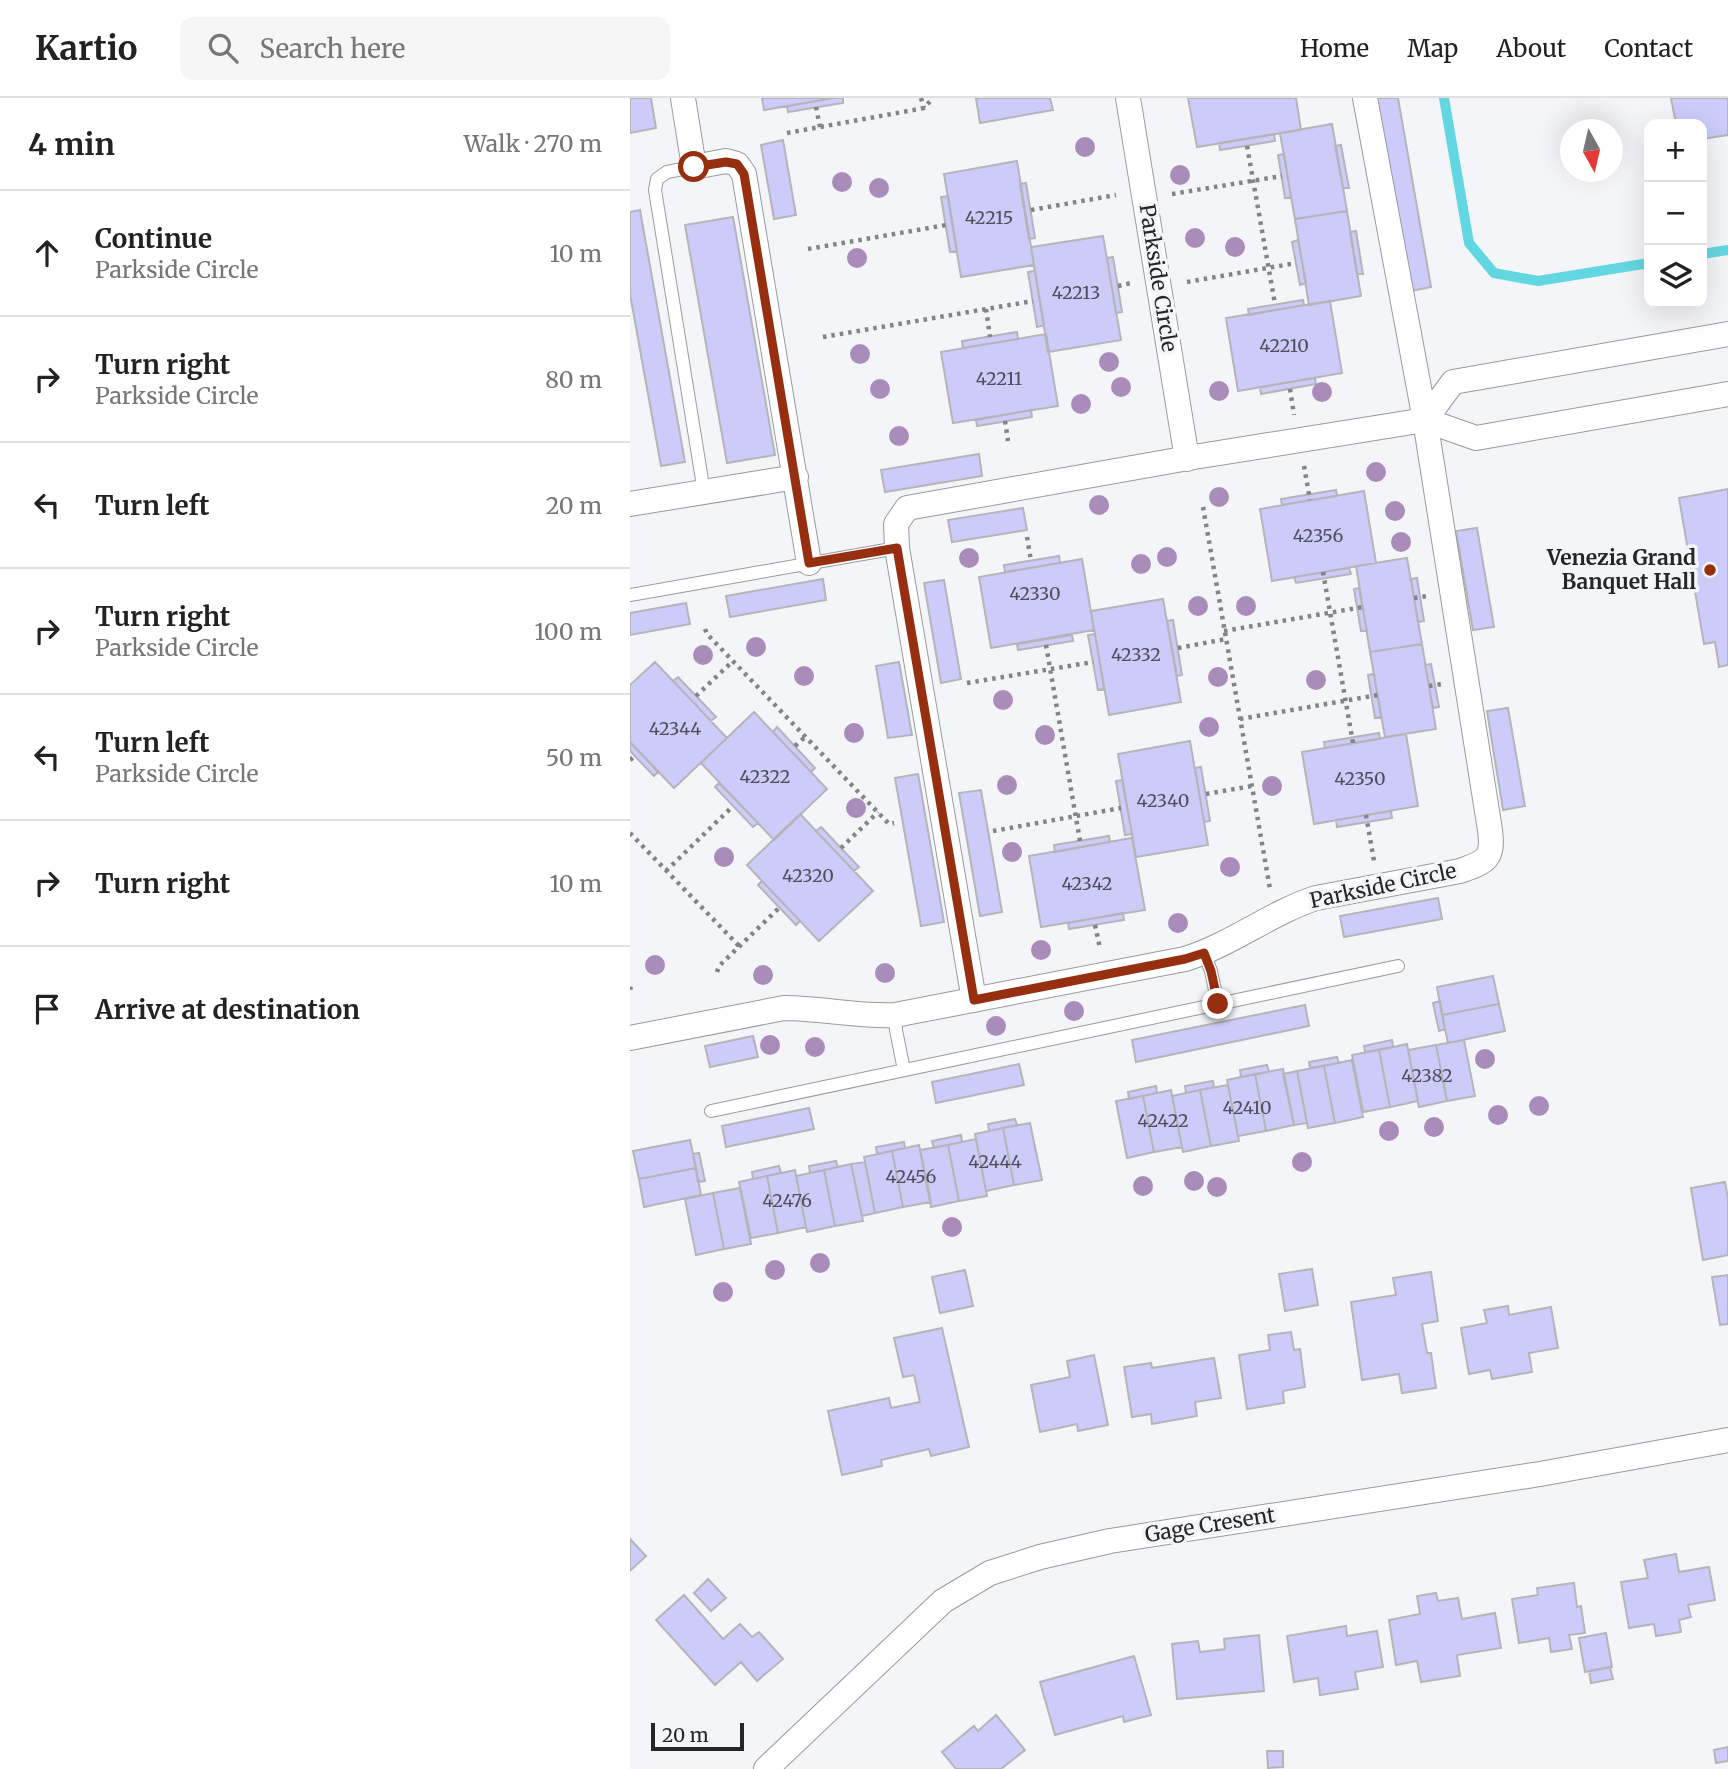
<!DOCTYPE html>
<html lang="en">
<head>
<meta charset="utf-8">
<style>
  body { margin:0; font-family:Merriweather,serif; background:#f6f6f6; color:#222 }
  .controls { position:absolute; right:21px; top:21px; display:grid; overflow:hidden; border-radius:14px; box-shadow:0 7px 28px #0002 }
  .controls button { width:63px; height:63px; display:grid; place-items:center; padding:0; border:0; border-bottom:2px solid #e0e0e0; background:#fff; color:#222; font:35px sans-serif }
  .compass { position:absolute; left:930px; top:21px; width:63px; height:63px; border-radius:50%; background:#fff; box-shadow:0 7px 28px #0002; rotate:172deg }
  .scale { position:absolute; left:21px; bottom:18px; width:93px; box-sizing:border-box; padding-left:7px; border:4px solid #252627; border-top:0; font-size:19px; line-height:24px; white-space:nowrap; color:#252627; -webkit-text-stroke:5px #f3f5f9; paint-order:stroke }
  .stop { position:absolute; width:21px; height:21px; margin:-16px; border:5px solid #962e10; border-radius:50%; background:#fff }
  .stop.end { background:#962e10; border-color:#fff; box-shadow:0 2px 7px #0008 }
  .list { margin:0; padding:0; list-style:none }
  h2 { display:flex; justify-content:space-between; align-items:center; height:91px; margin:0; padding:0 28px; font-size:30px }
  h2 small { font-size:23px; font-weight:400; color:#767676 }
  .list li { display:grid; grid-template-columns:46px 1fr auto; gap:21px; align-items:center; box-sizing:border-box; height:126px; padding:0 28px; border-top:2px solid #e0e0e0 }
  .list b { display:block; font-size:26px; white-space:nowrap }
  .list p { margin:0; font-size:23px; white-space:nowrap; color:#767676 }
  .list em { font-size:23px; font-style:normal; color:#767676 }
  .icon { flex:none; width:38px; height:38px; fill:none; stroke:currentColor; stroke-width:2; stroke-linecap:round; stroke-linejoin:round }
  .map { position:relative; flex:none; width:1098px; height:1671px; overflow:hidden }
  header { display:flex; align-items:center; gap:42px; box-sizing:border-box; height:98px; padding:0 35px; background:#fff; border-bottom:2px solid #e0e0e0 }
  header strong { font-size:33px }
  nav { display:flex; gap:38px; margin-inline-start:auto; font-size:24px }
  .search { width:490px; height:63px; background:#f6f6f6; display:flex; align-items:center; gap:18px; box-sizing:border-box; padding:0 24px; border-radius:14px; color:#767676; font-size:26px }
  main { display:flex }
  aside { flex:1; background:#fff }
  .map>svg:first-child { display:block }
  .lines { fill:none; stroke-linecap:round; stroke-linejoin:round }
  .stream { stroke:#63d7e1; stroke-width:10 }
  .building { fill:#cccbf9; stroke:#b5b5b9; stroke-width:2 }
  .service-casing { stroke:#989b9e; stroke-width:14 }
  .minor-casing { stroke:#989b9e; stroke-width:26 }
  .path { stroke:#838487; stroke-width:4.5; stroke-dasharray:3.5 5; stroke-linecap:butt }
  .service { stroke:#fff; stroke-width:12 }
  .minor { stroke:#fff; stroke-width:24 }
  .tree { fill:#a98cba }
  .route { stroke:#962e10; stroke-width:9 }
  .poi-dot { fill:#962e10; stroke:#f3f5f9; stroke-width:2.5 }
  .labels { text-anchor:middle; stroke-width:7; stroke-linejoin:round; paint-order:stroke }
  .number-label { font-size:18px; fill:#4f4f5c }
  .street-label { font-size:21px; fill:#252627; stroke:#f3f5f9 }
  .poi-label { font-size:21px; font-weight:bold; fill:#252627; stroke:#f3f5f9; text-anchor:end }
</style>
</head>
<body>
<header>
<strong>Kartio</strong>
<div class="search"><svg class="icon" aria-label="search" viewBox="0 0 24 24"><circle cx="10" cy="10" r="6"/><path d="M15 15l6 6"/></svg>Search here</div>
<nav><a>Home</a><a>Map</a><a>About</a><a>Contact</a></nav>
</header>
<main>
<aside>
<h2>4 min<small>Walk · 270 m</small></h2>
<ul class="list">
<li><svg class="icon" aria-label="ahead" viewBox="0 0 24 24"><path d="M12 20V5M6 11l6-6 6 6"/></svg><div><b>Continue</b><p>Parkside Circle</p></div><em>10 m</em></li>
<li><svg class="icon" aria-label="right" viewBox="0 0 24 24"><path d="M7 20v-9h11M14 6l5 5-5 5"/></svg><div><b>Turn right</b><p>Parkside Circle</p></div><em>80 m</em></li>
<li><svg class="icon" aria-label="left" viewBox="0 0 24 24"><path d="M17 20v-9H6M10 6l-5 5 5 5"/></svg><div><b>Turn left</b></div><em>20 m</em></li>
<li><svg class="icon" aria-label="right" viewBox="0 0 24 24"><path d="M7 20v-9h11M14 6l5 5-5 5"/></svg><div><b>Turn right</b><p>Parkside Circle</p></div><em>100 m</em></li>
<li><svg class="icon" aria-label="left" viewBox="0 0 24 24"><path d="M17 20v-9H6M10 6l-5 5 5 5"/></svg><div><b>Turn left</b><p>Parkside Circle</p></div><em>50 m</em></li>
<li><svg class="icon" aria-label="right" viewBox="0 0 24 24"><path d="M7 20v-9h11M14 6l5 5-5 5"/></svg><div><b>Turn right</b></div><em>10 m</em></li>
<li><svg class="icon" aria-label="arrive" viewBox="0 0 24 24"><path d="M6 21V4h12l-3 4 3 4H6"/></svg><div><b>Arrive at destination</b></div></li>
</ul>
</aside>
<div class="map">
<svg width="1098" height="1671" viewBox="0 0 1098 1671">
  <rect width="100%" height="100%" fill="#f3f5f9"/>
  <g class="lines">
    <path class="stream" d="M814,0L839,145L864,175L908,183L1019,165
      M1072,156L1098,152"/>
  </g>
  <path class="building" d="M0,0H21L26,30L0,35Z
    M132,0H204L134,12Z
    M204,0H213V5L158,14L157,8Z
    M346,0H420L423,12L350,25Z
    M558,0H666L671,32L567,49Z
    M743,0H768L801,189L776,194Z
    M1041,0H1098V37L1072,41V26H1046Z
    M702,26L717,113L665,121L650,35Z
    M644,36L645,43L590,52L589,45Z
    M153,42L166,117L144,121L131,47Z
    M711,47L719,90H713L705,48Z
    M654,56L661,99L655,100L648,57Z
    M387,63L404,167L331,179L314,76Z
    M396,85L405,140L399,141L390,86Z
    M318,98L327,153L320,154L311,99Z
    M10,112L55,364L31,368L0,196V114Z
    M717,113L731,198L679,207L665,121Z
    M103,119L145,357L97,365L55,127Z
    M726,133L733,176H727L720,134Z
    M473,138L491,242L418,254L401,149Z
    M668,142L676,185L670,187L662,144Z
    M483,159L492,214L486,215L477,160Z
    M405,173L414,227L407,229L398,174Z
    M673,202L674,207L619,217L618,211Z
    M700,203L712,275L608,293L596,220Z
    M387,234L388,241L333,250L332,243Z
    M416,236L428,308L323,325L311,254Z
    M685,280L686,286L631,296L630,289Z
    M401,312L402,319L347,328L346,322Z
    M349,356L352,378L255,394L251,372Z
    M1098,391V567L1089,569L1085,544L1074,546L1049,400Z
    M706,392L707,398L652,407L651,401Z
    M734,393L746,465L642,483L630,411Z
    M393,410L397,432L322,444L318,422Z
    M847,430L864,529L843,532L826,433Z
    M429,458L430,465L375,474L374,467Z
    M777,460L792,546L740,554L726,468Z
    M452,461L464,532L361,550L349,479Z
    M719,470L721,476L666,485L664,479Z
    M787,480L794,523L788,524L781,481Z
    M193,481L196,502L100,519L96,498Z
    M314,482L331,581L311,585L294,485Z
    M729,490L737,533H731L724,491Z
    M533,501L551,604L479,617L461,513Z
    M56,505L60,526L0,537V515Z
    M543,522L552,577L547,578L537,523Z
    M465,536L474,591L468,592L458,537Z
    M442,537L443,543L388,552L387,546Z
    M792,546L806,631L755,639L740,554Z
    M25,564L97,640L44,690L0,644V587Z
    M269,564L282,637L258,640L246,568Z
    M801,566L809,609L803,610L795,567Z
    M744,576L751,619L745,620L738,577Z
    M48,579L86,619L81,623L43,583Z
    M878,610L895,708L873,712L857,613Z
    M124,614L197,691L144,742L71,665Z
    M147,629L185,670L181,674L143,634Z
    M749,635L750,641L695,650L694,644Z
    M776,636L788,708L684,726L672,654Z
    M560,643L578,747L506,759L488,656Z
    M0,644L28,674L24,678L0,653Z
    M571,669L580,723L574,724L565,670Z
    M288,676L314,824L291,828L265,680Z
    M492,682L502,736L495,737L486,683Z
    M89,685L128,725L123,729L85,689Z
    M351,692L372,814L350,818L329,695Z
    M761,713L762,720L707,729L706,722Z
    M170,716L243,793L189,843L117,767Z
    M191,729L229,769L224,773L186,733Z
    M479,738L480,744L425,754L424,747Z
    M502,740L515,812L411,829L399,758Z
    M132,783L170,823L166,827L128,787Z
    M808,800L812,821L714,839L710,818Z
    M493,815L494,822L439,831L438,825Z
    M863,878L869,906L812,917L807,889Z
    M810,903L815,931L809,933L803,905Z
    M869,906L875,933L818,945L812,917Z
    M675,907L679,928L506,964L502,942Z
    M123,938L128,959L80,969L75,948Z
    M762,942L763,949L735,954L734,948Z
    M834,942L845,998L817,1003L806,947Z
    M777,946L788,1003L760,1009L749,952Z
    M806,947L817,1003L789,1009L778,952Z
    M749,952L760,1009L733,1014L722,957Z
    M707,959L709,965L680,970L679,964Z
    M722,962L733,1019L705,1025L694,968Z
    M389,966L394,987L306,1005L302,984Z
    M637,967L639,974L611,979L610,972Z
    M694,968L705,1025L678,1030L667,973Z
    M653,971L664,1027L636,1033L625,976Z
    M667,973L677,1025L664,1027L653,976Z
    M625,976L636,1033L608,1038L597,982Z
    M583,983L584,989L556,995L555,988Z
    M598,987L609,1043L581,1048L570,992Z
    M526,988L527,995L499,1001L498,994Z
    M541,992L552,1049L524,1054L513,998Z
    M570,992L581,1048L553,1054L542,998Z
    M513,998L524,1054L497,1060L486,1003Z
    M179,1010L184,1031L96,1049L92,1028Z
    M385,1021L387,1027L359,1033L358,1026Z
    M400,1025L412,1082L384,1087L373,1030Z
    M373,1030L384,1087L356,1093L345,1036Z
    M331,1037L332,1044L304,1050L302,1043Z
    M346,1041L357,1098L329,1103L318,1047Z
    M60,1042L66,1070L9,1081L3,1053Z
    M274,1044L275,1050L247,1056L246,1049Z
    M289,1047L301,1104L273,1109L262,1053Z
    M318,1047L329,1103L301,1109L290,1052Z
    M262,1053L273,1109L245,1115L234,1059Z
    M69,1055L75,1083L68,1084L63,1056Z
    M206,1063L208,1069L180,1075L179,1068Z
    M235,1064L245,1115L232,1118L221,1066Z
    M221,1066L233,1123L205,1128L194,1072Z
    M149,1068L151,1075L123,1081L122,1074Z
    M66,1070L71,1097L14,1109L9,1081Z
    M165,1072L176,1129L148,1135L137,1078Z
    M194,1072L205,1128L177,1134L166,1078Z
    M137,1078L148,1135L121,1140L109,1084Z
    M1095,1084L1098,1100V1157L1073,1162L1061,1090Z
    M110,1090L121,1146L94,1151L83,1095Z
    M83,1095L94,1151L66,1157L55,1101Z
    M682,1171L688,1207L655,1213L649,1176Z
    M335,1172L343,1208L310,1215L302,1179Z
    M801,1174L808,1223L792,1226L797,1255H801L806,1290L772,1295L769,1276L732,1282L721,1204L766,1197L763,1180Z
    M1098,1177V1226L1090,1227L1082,1179Z
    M878,1208L879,1217L921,1209L928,1250L899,1255L902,1274L862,1281L860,1272L839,1276L831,1230L857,1225L854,1212Z
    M312,1230L339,1349L301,1358L299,1351L251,1362L252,1368L212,1377L198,1313L259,1300L261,1310L290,1304L284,1277L273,1279L264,1240Z
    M661,1234L664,1252L670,1251L675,1289L653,1293L654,1305L617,1311L609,1257L640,1252L638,1237Z
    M464,1257L478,1327L448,1333L447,1326L410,1334L401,1287L440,1279L437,1263Z
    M584,1260L591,1300L565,1304L567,1318L522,1326L521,1316L502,1319L494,1269L521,1265L522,1270Z
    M0,1441L16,1458L0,1473Z
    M1046,1456L1049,1474L1079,1469L1085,1502L1058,1507L1061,1519L1049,1522L1051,1534L1026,1538L1024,1526L999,1530L991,1484L1018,1480L1014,1462Z
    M78,1481L96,1500L81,1513L64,1495Z
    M944,1485L947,1509L951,1508L955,1535L939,1537L942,1551L921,1554L919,1540L889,1545L882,1501L908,1497L907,1490Z
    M806,1495L808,1503L828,1500L832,1521L865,1515L871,1550L827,1557L830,1578L791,1584L787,1563L766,1567L759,1522L790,1516L787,1498Z
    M54,1497L93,1541L110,1526L122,1539L129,1534L153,1561L127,1583L111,1564L85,1587L26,1522Z
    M716,1528L717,1538L747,1533L753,1569L725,1574L728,1591L690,1597L688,1580L664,1584L657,1538Z
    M976,1535L982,1569L955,1574L949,1540Z
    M629,1537L634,1593L547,1601L542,1546L568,1543L570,1554L595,1551L594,1541Z
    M504,1558L521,1617L494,1624L493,1618L425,1637L410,1584Z
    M980,1569L983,1581L961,1585L959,1573Z
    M366,1617L395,1652L371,1671H326L312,1654L344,1628L348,1633Z
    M1098,1649V1663L1086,1665L1084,1652Z
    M637,1653H653V1669L638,1670Z"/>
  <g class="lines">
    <defs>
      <path id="service" d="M64,69L37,74L27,81L25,92L74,394
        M0,497L267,450
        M574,855L581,873L588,906
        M265,917L266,932L274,972
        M81,1013L768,868"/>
      <path id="minor" d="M53,0L64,69L96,63L107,66L114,76L179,465
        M498,0L557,361
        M1098,236L823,284L795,322L846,340L1098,296
        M0,406L166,379
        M344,902L267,450L266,426L277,410L564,359L795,322
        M0,940L154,910C191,910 228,919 265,917L555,861C601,847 640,815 686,800L830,773C855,764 864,762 860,732L795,322L735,0
        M136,1671L313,1503L360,1475L410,1459L480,1443L910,1376L1098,1342"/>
    </defs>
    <use href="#service" class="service-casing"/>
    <use href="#minor" class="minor-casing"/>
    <path class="path" d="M291,0L294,10
      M186,9L190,29
      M157,35L289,11L294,10L303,0
      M617,48L645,206
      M542,96L652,78
      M401,112L486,97
      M178,151L316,127
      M557,184L666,165
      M488,188L501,185
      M356,211L360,239
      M193,239L403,203
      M660,291L664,317
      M375,323L378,343
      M674,368L680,402
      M573,409L640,791
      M397,439L401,463
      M693,474L723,645
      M784,500L797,498
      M75,531L77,536L259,726L264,725
      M594,533L733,509
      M416,547L450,743
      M548,550L596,541
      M337,585L463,564
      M799,588L812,586
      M66,598L103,563
      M610,621L748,597
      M165,648L175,639
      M0,662L5,658
      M576,696L622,688
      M736,717L744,763
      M363,733L491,710
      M0,735L109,848
      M211,750L248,714
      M36,773L103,708
      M465,827L470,850
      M87,874L89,868L149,810
      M0,889L1,892"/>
    <use href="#service" class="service"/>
    <use href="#minor" class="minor"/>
  </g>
  <g class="tree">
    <circle cx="455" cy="49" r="10"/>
    <circle cx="550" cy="77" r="10"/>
    <circle cx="212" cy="84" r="10"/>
    <circle cx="249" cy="90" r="10"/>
    <circle cx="565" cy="140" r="10"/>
    <circle cx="605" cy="149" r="10"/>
    <circle cx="227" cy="160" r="10"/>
    <circle cx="230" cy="256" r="10"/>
    <circle cx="479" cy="264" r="10"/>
    <circle cx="491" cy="289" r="10"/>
    <circle cx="250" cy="291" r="10"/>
    <circle cx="589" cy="293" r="10"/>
    <circle cx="692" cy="294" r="10"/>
    <circle cx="451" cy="306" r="10"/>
    <circle cx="269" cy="338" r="10"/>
    <circle cx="746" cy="374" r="10"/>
    <circle cx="589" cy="399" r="10"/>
    <circle cx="469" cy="407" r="10"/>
    <circle cx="765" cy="413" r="10"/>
    <circle cx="771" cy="444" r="10"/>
    <circle cx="537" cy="459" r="10"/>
    <circle cx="339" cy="460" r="10"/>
    <circle cx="511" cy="466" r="10"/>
    <circle cx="568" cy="508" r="10"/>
    <circle cx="616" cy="508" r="10"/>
    <circle cx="126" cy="549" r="10"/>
    <circle cx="73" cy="557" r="10"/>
    <circle cx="174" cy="578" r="10"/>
    <circle cx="588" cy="579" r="10"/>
    <circle cx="686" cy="582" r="10"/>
    <circle cx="373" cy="602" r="10"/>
    <circle cx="579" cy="629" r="10"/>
    <circle cx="224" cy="635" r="10"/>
    <circle cx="415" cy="637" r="10"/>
    <circle cx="377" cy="687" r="10"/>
    <circle cx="642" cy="688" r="10"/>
    <circle cx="226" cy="710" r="10"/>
    <circle cx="382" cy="754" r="10"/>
    <circle cx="94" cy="759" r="10"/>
    <circle cx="600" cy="769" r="10"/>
    <circle cx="548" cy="825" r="10"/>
    <circle cx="411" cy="852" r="10"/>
    <circle cx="25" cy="867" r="10"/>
    <circle cx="255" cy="875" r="10"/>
    <circle cx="133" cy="877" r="10"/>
    <circle cx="444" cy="913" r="10"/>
    <circle cx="366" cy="928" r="10"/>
    <circle cx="140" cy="947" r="10"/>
    <circle cx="185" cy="949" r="10"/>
    <circle cx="855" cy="961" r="10"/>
    <circle cx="909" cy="1008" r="10"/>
    <circle cx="868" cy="1017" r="10"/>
    <circle cx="804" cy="1029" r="10"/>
    <circle cx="759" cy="1033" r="10"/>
    <circle cx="672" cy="1064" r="10"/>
    <circle cx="564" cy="1083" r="10"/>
    <circle cx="513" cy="1088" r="10"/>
    <circle cx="587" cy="1089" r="10"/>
    <circle cx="322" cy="1129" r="10"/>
    <circle cx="190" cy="1165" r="10"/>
    <circle cx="145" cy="1172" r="10"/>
    <circle cx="93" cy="1194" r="10"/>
  </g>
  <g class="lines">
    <path class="route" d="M64,69L96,64L107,66L114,76L179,465L267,450L344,902L555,861L574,855L581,873L588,906"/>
  </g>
  <circle class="poi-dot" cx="1080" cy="472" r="7"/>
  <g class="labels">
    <g class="number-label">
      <text x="359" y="126">42215</text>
      <text x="446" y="201">42213</text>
      <text x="654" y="254">42210</text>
      <text x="369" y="287">42211</text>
      <text x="688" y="444">42356</text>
      <text x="405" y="502">42330</text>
      <text x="506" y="563">42332</text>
      <text x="45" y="637">42344</text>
      <text x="135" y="685">42322</text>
      <text x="730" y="687">42350</text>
      <text x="533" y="709">42340</text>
      <text x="178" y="784">42320</text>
      <text x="457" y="792">42342</text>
      <text x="797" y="984">42382</text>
      <text x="617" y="1016">42410</text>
      <text x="533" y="1029">42422</text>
      <text x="365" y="1070">42444</text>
      <text x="281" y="1085">42456</text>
      <text x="157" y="1109">42476</text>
    </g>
    <g class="street-label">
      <text transform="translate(528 180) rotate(81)" y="7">Parkside Circle</text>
      <text transform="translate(753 788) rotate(-12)" y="7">Parkside Circle</text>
      <text transform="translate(580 1427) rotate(-9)" y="7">Gage Cresent</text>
    </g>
    <g class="poi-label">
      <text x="1066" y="467">Venezia Grand<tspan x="1066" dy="24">Banquet Hall</tspan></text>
    </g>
  </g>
</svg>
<div class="controls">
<button>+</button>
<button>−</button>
<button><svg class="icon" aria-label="layers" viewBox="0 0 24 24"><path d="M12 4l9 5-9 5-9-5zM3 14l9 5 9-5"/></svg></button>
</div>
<svg class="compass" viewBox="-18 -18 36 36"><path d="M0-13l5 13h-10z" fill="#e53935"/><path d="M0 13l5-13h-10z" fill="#767676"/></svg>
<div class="scale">20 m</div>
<div class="stop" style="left:64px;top:69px"></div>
<div class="stop end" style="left:588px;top:906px"></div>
</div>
</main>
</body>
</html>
